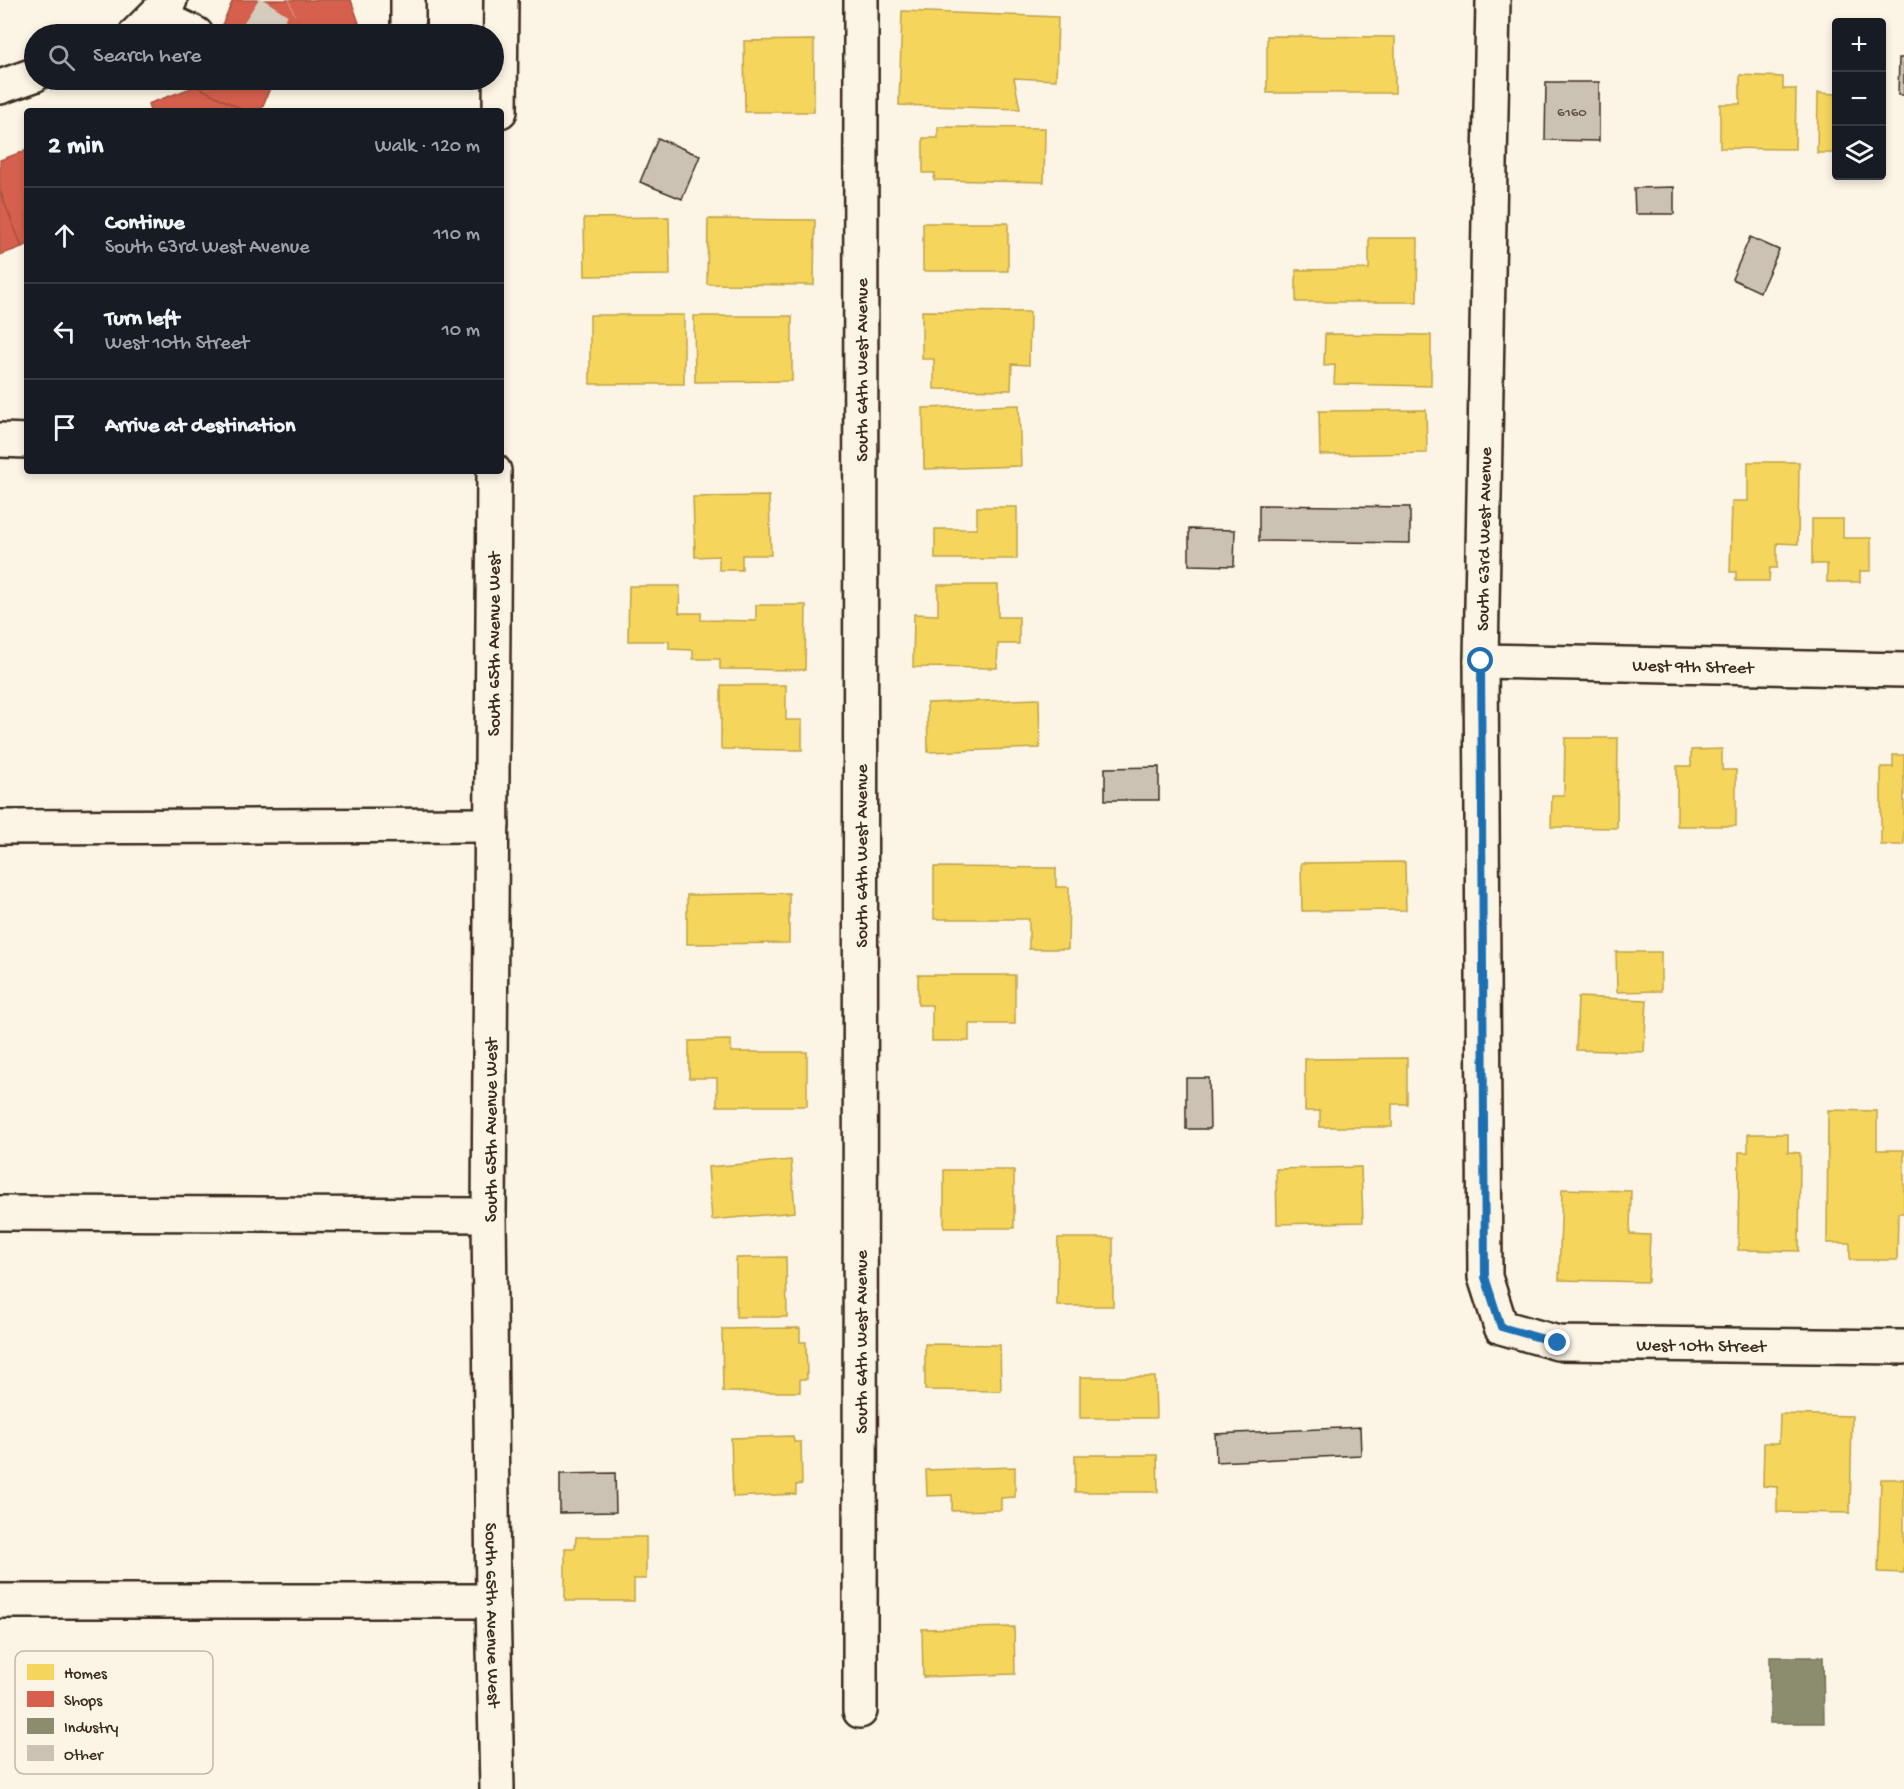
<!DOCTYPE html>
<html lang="en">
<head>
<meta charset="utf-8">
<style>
  body { margin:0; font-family:"Gochi Hand",sans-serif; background:#242831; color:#f1f3f6 }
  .controls { position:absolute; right:18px; top:18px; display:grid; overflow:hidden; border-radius:6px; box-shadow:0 3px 9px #0003 }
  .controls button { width:54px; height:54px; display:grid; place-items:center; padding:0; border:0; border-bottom:2px solid #363941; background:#171b24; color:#f1f3f6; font:30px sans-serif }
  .stop { position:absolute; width:18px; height:18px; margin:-14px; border:4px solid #1f6fb2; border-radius:50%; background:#fff }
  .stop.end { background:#1f6fb2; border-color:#fff; box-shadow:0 2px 6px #0008 }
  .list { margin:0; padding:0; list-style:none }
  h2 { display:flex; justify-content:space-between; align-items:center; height:78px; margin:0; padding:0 24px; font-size:26px }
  h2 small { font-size:20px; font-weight:400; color:#9ea1a6 }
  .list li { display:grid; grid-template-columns:39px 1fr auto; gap:18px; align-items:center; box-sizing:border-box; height:96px; padding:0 24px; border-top:2px solid #363941 }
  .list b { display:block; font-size:22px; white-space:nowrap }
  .list p { margin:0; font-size:20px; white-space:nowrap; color:#9ea1a6 }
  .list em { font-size:20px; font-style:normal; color:#9ea1a6 }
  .icon { flex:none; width:33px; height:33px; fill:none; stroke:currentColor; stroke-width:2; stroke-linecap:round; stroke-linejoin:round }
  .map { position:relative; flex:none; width:1904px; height:1789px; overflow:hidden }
  .search { position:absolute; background:#171b24; box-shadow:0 3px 9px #0003; left:24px; top:24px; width:480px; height:66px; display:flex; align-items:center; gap:15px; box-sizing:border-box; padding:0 21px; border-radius:33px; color:#9ea1a6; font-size:22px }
  .panel { position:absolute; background:#171b24; box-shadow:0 3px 9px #0003; left:24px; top:108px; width:480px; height:366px; border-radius:6px }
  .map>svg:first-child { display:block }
  .homes { fill:#f6d55c; stroke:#bea249; stroke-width:1.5 }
  .shops { fill:#d6604d; stroke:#a8503f; stroke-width:1.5 }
  .industry { fill:#8c8c6e; stroke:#746f56; stroke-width:1.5 }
  .building { fill:#ccc2b3; stroke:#3b2a1e; stroke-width:1.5 }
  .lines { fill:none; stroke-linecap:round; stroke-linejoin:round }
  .minor-tunnel { stroke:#d5ccbd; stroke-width:33; stroke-dasharray:33 16; stroke-linecap:butt }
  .minor-casing { stroke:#3b2a1e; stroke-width:38 }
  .minor { stroke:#fcf5e5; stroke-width:33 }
  .route { stroke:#1f6fb2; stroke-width:8 }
  .labels { text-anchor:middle; stroke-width:6; stroke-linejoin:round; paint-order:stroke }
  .number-label { font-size:15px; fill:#5f5043 }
  .street-label { font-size:18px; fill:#3b2a1e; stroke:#fcf5e5 }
  .key { fill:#fcf5e5; stroke:#c2b8a9; stroke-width:1.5 }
  .key-label { font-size:16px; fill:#3b2a1e }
</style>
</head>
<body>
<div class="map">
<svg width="1904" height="1789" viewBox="0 0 1904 1789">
  <rect width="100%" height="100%" fill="#fcf5e5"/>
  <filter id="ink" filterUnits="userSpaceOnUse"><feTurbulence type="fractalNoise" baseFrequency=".0167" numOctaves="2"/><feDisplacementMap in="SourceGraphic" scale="12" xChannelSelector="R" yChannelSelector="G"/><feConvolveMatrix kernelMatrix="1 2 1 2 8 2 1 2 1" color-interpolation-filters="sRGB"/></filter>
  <g filter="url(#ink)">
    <path class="homes" d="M902,11L1058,17L1056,80L1014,78L1020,109L899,105Z
      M1267,36L1395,37V93H1267Z
      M814,40V112H745L744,41Z
      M1740,75L1783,77V89H1796L1795,149L1720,148V104H1740Z
      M1818,93L1836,94V153H1817Z
      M938,127L1045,128L1044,182L934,180L935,173H923V138H938Z
      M669,217L670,275L585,276L584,218Z
      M708,219L815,220L814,285L707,284Z
      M923,223H1008V271H923Z
      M1369,238H1418L1417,302H1296V270L1369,269Z
      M922,311L1030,312L1029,365L1012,364L1011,390L934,389V359H922Z
      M590,315H684V384H590Z
      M694,316H792V381L695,382Z
      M1325,334L1431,335V386L1334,384L1335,365L1324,366Z
      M1019,405L1021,466L924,469L923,408Z
      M1426,410L1427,453L1320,455L1319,411Z
      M1748,462H1799L1798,544L1777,543V568H1770L1769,581H1736V572H1730L1732,501H1748Z
      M769,496L771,555H742V570H719V556L695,557L693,497Z
      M977,507H1017V559H935V529H977Z
      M1812,519H1843V538H1871V571H1860V582H1827V564H1812Z
      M938,585H998V617H1019V644H998L997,668L913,667L914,614L938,615Z
      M629,586H680L679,613H701V620L756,621V605H806L805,670L720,669V659H693V650L669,649V641H628Z
      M721,685H786V720H802V750L721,749Z
      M1039,699L1040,748L928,752L927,703Z
      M1565,738H1618L1617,828L1551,827L1552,795H1564Z
      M1722,749V770H1736V826H1677V766H1691V750Z
      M1893,755H1904V845H1881V767H1893Z
      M1405,862L1406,910L1302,911L1301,863Z
      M934,867L1056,868V887H1069L1068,949H1029V919H934Z
      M789,893V943L687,944V895Z
      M1616,952H1661V991L1617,992Z
      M918,975H1015V1024H969V1041H932V1005H918Z
      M1578,997L1647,1000L1644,1052L1576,1050Z
      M731,1040V1052H807V1106H717V1078H689V1041Z
      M1407,1058V1104H1392V1127H1320V1111H1305V1059Z
      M1828,1110L1877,1111V1150H1904V1213H1898L1897,1260H1850V1243H1827Z
      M1748,1134H1788V1152L1800,1153L1799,1251L1738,1250L1739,1152H1748Z
      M791,1160L795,1212L712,1220L708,1167Z
      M1361,1167L1363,1222L1277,1224L1276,1169Z
      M944,1170H1014V1228H944Z
      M1562,1189L1631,1191L1630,1234L1650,1235L1648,1282L1559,1280Z
      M1058,1238H1113V1306H1057Z
      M786,1257L787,1317H736V1258Z
      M800,1328V1342H806L807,1379H800V1392H723L722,1329Z
      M925,1344L1000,1345L1001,1391L925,1390Z
      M1080,1377H1155L1156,1418H1080Z
      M1780,1414L1852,1416L1850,1513L1777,1512V1487L1763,1486L1764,1443H1779Z
      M793,1436L794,1442H801L802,1484L796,1485V1494L733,1497L731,1438Z
      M1075,1455H1157L1158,1492H1075Z
      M1015,1467V1497L1001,1498V1510L952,1511V1495L927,1496L926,1470Z
      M1881,1479H1904V1573L1878,1572Z
      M576,1537H646V1579H634V1601H565V1548H575Z
      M1014,1627L1015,1674L923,1677L922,1629Z"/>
    <path class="shops" d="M233,0H351L359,23L329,34H218Z
      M199,80H273L261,111H245L196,86Z
      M196,86L245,111H150L148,104Z
      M27,150V245L22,247L0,191V160Z
      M0,191L22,247L0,255Z"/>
    <path class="industry" d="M1770,1657H1823L1824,1723H1770Z"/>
    <path class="building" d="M1899,58H1904V95H1898Z
      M1546,82H1599V141L1545,140Z
      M658,138L700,156L682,199L640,182Z
      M1674,187V214H1635L1634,188Z
      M1750,237L1779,250L1760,292L1732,279Z
      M1259,505L1410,507V543L1259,541Z
      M1189,529L1235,530L1234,566L1189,565Z
      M1159,767V800H1105V768Z
      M1186,1078H1209L1210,1129H1186Z
      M1360,1427L1361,1455L1216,1462L1215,1434Z
      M615,1473L616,1512L560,1513V1474Z"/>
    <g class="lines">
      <path class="minor-tunnel" d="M256,34L274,6L289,0"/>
      <defs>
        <g id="minor">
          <path id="s1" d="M1493,0L1481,661L1485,1277L1501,1327L1558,1343L1904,1347"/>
          <path d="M157,15L196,34"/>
          <path d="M136,34L170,0"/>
          <path d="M408,34V0"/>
          <path d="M0,87L34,75"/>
          <path d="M500,111L501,0"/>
          <path d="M0,440L27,441"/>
          <path id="s2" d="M494,471L489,1215L493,1601L497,1789"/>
          <path id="s3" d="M1481,661L1904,670"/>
          <path d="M0,827L492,825"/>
          <path d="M0,1213L489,1215"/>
          <path d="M0,1601H493"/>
          <path id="s4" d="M860,1711L861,0"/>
        </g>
      </defs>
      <use href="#minor" class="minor-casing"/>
      <use href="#minor" class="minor"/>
    </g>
  </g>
  <g class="lines" filter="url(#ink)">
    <path class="route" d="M1481,661L1485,1277L1501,1327L1558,1343"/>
  </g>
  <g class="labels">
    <g class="number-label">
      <text x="1572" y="116">6160</text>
    </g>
    <g class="street-label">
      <text dy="6" stroke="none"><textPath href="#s4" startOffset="1341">South 64th West Avenue</textPath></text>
      <text transform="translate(1483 539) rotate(-89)" y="6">South 63rd West Avenue</text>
      <text transform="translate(493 644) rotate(-90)" y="6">South 65th Avenue West</text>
      <text dy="6" stroke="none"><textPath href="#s3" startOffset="212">West 9th Street</textPath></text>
      <text dy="6" stroke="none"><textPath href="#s4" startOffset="855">South 64th West Avenue</textPath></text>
      <text transform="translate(490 1130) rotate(-90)" y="6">South 65th Avenue West</text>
      <text dy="6" stroke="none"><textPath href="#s4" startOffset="369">South 64th West Avenue</textPath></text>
      <text dy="6" stroke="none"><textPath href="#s1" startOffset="1532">West 10th Street</textPath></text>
      <text dy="6" stroke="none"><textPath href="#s2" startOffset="1144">South 65th Avenue West</textPath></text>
    </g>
  </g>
  <rect x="15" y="1651" width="198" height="123" rx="9" class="key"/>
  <rect x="27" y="1664" width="27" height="16" fill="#f6d55c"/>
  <rect x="27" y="1691" width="27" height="16" fill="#d6604d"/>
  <rect x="27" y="1718" width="27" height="16" fill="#8c8c6e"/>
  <rect x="27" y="1745" width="27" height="16" fill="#ccc2b3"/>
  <g class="key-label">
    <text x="64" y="1678">Homes</text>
    <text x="64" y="1705">Shops</text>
    <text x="64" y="1732">Industry</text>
    <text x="64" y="1759">Other</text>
  </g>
</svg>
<div class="controls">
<button>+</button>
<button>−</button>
<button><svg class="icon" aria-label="layers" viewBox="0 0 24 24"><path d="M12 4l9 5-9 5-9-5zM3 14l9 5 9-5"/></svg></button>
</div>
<div class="stop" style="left:1481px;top:661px"></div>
<div class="stop end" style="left:1558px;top:1343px"></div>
<div class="search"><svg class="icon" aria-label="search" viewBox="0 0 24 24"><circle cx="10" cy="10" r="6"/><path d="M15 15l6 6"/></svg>Search here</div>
<section class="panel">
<h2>2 min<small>Walk · 120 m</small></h2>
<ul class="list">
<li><svg class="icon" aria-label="ahead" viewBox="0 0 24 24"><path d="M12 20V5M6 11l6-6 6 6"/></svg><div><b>Continue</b><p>South 63rd West Avenue</p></div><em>110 m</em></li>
<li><svg class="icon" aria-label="left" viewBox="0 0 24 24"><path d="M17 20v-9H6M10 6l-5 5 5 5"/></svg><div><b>Turn left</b><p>West 10th Street</p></div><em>10 m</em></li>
<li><svg class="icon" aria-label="arrive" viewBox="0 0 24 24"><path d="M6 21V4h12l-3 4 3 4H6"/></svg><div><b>Arrive at destination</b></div></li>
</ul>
</section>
</div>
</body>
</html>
